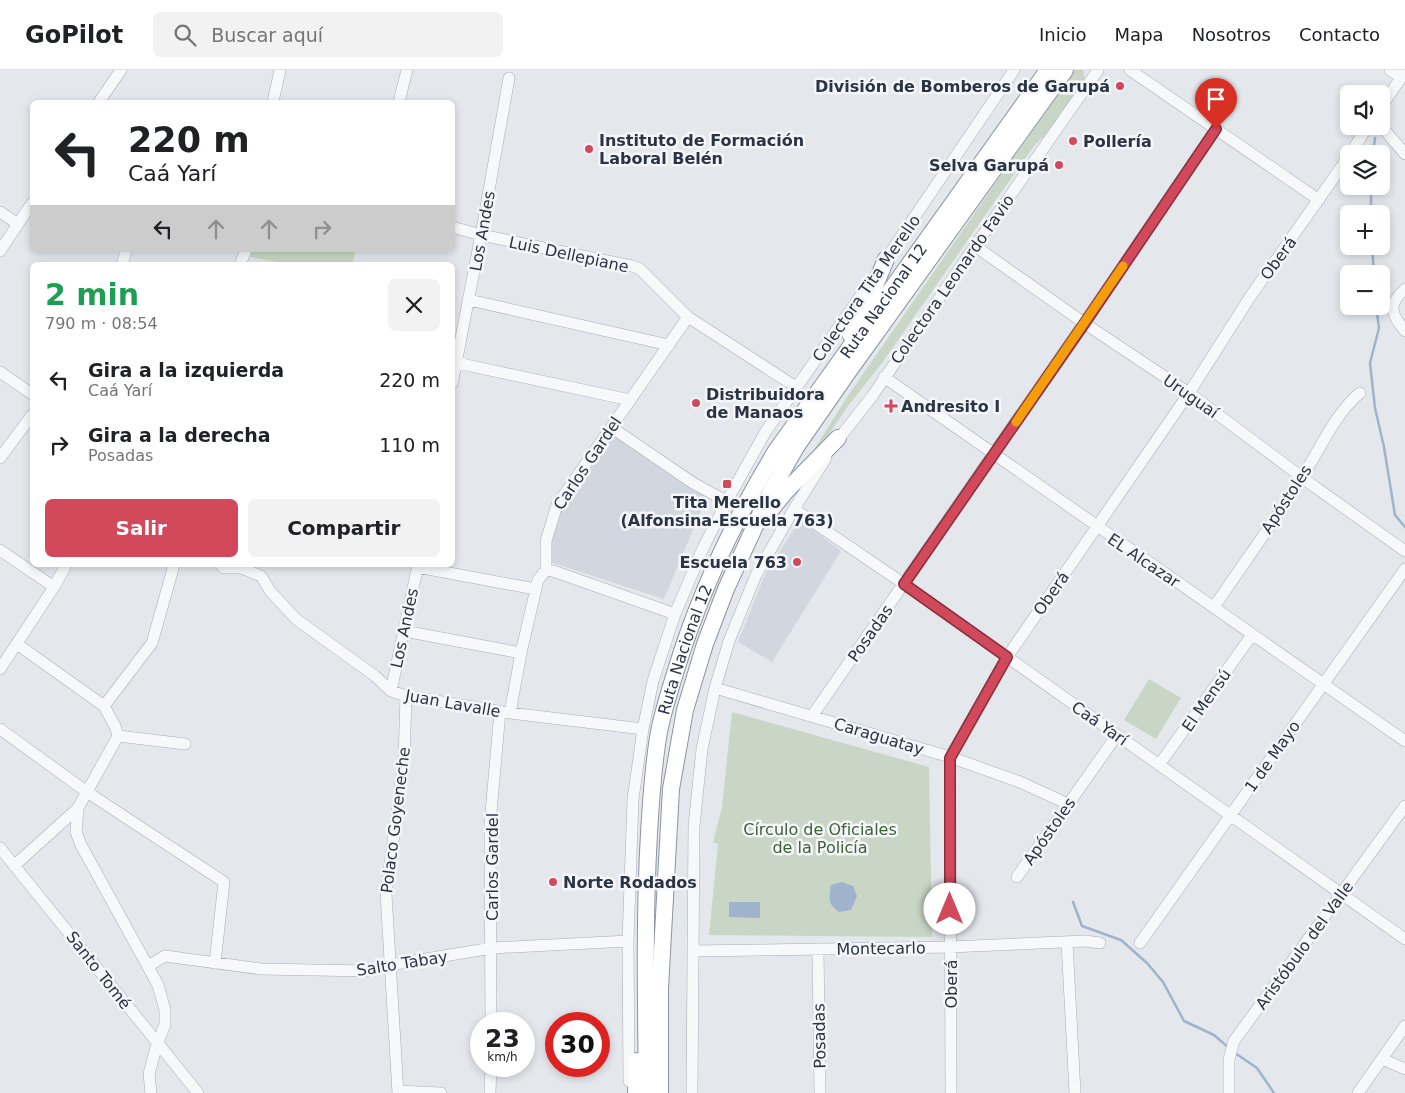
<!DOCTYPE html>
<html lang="es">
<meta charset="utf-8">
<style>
body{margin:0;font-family:"DejaVu Sans",sans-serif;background:#f2f2f2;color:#202124;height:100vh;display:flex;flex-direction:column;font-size:19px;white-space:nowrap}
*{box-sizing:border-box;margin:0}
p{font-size:16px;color:#757577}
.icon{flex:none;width:28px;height:28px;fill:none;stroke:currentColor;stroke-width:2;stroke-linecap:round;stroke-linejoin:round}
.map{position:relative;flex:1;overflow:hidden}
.panel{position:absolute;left:30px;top:192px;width:425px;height:305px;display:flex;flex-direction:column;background:#fff;border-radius:8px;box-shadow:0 2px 8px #0003}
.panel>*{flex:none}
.guide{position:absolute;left:30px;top:30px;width:425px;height:152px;border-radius:8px;box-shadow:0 2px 8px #0003;background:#fff;color:#202124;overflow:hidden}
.tools{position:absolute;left:1340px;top:15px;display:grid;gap:10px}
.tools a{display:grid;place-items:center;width:50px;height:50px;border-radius:8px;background:#fff;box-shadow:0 2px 8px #0003;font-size:25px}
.speed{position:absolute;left:470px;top:942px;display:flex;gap:10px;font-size:25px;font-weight:700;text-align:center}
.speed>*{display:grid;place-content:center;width:65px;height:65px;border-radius:50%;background:#fff;box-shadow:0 2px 8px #0003;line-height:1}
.speed small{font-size:12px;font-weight:400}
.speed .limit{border:8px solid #d22;background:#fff;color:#111}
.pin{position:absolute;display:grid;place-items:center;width:42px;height:42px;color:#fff;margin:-51px -21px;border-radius:50% 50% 50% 0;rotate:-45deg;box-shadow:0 0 5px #0007}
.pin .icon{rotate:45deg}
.me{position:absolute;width:55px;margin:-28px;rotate:0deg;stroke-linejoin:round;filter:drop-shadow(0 0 4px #0008)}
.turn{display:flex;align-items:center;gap:18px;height:105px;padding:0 15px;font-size:22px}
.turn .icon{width:65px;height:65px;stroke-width:2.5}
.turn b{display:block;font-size:35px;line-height:42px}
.lanes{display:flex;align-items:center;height:48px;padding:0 15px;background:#0003;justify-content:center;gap:25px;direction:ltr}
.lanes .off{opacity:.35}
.round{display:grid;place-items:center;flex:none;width:52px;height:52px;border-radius:8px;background:#f2f2f2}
.headline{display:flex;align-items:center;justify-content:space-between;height:85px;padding:0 15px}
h1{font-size:30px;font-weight:700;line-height:38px;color:#1e9e55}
.primary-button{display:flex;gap:10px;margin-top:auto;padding:10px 15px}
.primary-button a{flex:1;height:58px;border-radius:8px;background:#d1495b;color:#fff;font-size:20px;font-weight:700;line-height:58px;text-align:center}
.primary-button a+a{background:#f2f2f2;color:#202124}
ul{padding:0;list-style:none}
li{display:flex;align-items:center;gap:15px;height:65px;padding:0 15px}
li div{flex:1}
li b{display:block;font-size:19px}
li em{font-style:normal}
header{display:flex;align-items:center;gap:30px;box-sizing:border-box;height:70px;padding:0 25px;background:#fff;border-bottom:1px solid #e0e0e0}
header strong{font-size:24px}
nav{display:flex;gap:28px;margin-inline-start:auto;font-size:18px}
.search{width:350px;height:45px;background:#f2f2f2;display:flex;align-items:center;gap:12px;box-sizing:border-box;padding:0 18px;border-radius:8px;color:#757577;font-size:19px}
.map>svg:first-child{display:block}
.built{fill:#d2d6de}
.green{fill:#c9d6c5}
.water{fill:#9fb4cc}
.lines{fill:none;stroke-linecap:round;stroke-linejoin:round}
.stream{stroke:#9fb4cc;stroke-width:2.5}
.minor-casing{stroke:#a9aeb7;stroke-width:12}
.highway-casing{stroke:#8b94a3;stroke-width:18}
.minor{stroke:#f7f8fa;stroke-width:11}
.highway{stroke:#fff;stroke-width:16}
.route-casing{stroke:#882f3b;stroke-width:12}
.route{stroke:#d1495b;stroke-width:9}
.slow{stroke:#f59e0b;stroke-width:9}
.poi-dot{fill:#d1495b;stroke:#f4f6f9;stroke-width:2}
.labels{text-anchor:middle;stroke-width:5;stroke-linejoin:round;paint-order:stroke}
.poi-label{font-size:16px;font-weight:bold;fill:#2b3445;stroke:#f4f6f9;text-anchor:start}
.street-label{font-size:16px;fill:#2b3445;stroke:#f4f6f9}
.park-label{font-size:16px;fill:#3f6138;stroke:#f4f6f9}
</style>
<header>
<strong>GoPilot</strong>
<div class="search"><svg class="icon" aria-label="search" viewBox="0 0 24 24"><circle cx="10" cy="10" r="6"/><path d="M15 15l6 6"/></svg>Buscar aquí</div>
<nav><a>Inicio</a><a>Mapa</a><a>Nosotros</a><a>Contacto</a></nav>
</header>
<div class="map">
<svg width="1405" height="1023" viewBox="0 0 1405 1023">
<rect width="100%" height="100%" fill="#e4e7ec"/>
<path class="built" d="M617,355L711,417L664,529L544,490L559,441Z
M800,450L841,481L772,592L738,572L766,502Z"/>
<path class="green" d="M1074,0H1083L1085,9L1046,64L1034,76L993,134L882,293L848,336L812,389L800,402L847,327Z
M252,180H356L352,195H293L250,187Z
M1149,609L1181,628L1156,669L1124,650Z
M732,642L929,697L932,867L709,865L718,774L713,772L722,737Z"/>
<path class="water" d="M842,812L853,816L857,826L851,840L839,842C827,833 829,829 831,815Z
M729,832H760V848L729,847Z"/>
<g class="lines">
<path class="stream" d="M1373,84L1375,68
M1371,144V116
M1372,176L1374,204
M1376,236L1379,258L1370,293L1375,338L1384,377L1395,445L1405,457
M1073,832L1082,856L1121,870L1147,893L1163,912L1184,951L1214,965L1229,978
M1235,983L1257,998L1274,1023"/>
<defs>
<path id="minor" d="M1130,0L1319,130
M1390,0L1401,7
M99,32L121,0
M273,32L280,0
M399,32L407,0
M1381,37L1405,2
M1381,56L1405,84
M1350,84L1368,56
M0,142L18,154
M452,157L481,165L632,196L640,199L688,247L796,317
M975,176L1084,253L1189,323L1315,417L1405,481
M0,181L32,133
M122,195L126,180
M240,195L246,180
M882,195L1014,0
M1405,219C1387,235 1391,244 1405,261
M469,230L669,275
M457,293L630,330
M0,302L32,324
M884,307L1405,671
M452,314L481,165L509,8
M611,357L693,413L726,431
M834,375L873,325L975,176L1098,0
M0,388L32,345
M794,439L904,514L1405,869
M0,480L54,517
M221,495L224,498H241L261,506L270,521L296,549L375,606L391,621L406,626L510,643L643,659
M417,497L535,519
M546,500L553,501L675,544
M1214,537C1243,494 1274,452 1302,407C1319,381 1336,342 1360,323
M404,561L521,583
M17,574L104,636L115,656L118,666L78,738L76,762L81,775L158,915L165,940V955L157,974L149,1004L151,1023
M0,599L54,517L66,495
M715,618L950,687L1020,712L1068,734
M391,621L418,495
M104,636L152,573L174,495
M510,643L521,583L538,510L546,500V471L557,435L688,247
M812,646L1084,253L1216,59
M0,659L87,722L224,812L215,893
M118,666L185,674
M1159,695L1252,565
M0,778L198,1023
M15,795L78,738
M1017,807L1117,665
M1067,872L1075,1023
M1140,873L1405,499
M818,879L820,1023
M693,881L950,877L1085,871L1100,873
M148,896L165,886L261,899L366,901L390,895L492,878L628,871
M491,954L490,754L500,641
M1382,989L1405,999
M629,1011L628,871L633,729L643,659L653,611L675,544L704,476L733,420L766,361L873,208
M398,1021L441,1023
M398,1023L386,824L404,690L406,626
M490,1023L491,996
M692,1023L694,756L702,679L715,618L729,571L756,505L794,439L826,388
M951,1023L950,687L1007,587L1189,323L1250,227L1349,86
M1229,1023V989L1234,971L1405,736
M1358,1023L1405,956"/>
<g id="highway">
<path d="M850,264L872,223L886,189"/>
<path d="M765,447L786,421L838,368"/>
<path d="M636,1023L637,991"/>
<path id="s1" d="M647,1023C646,936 644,850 649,763C651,729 653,695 659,662C663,641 670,620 676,600C700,522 734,450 776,381L1048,0"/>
<path d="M660,1023V918L671,719L685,640L705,574L726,519L771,421L796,377L848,302L1065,0"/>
</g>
</defs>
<use href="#minor" class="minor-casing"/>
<use href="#highway" class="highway-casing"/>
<use href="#minor" class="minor"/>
<use href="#highway" class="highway"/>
</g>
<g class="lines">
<defs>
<path id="route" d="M950,839V688L1007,587L904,514L1084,254L1216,59"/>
</defs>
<use href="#route" class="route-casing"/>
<use href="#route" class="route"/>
<path class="slow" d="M1016,352L1123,196"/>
</g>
<g class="poi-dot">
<circle cx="1120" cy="16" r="5"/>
<circle cx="1073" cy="71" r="5"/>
<circle cx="589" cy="79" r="5"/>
<circle cx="1059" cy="95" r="5"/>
<circle cx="696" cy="333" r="5"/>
<path d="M888.5 328.5h5v5h5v5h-5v5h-5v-5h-5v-5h5z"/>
<rect x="722" y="409" width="10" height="10" rx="2.5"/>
<circle cx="797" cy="492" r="5"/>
<circle cx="553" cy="812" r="5"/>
</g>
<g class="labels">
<g class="poi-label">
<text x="1110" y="22" text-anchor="end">División de Bomberos de Garupá</text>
<text x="599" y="76">Instituto de Formación<tspan x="599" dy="18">Laboral Belén</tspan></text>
<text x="1083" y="77">Pollería</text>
<text x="1049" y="101" text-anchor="end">Selva Garupá</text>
<text x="706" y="330">Distribuidora<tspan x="706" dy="18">de Manaos</tspan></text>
<text x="901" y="342">Andresito I</text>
<text x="727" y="438" text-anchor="middle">Tita Merello<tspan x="727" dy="18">(Alfonsina-Escuela 763)</tspan></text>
<text x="787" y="498" text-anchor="end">Escuela 763</text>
<text x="563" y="818">Norte Rodados</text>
</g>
<g class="street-label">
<text transform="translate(482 161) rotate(-80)" y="6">Los Andes</text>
<text transform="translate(569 184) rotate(12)" y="6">Luis Dellepiane</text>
<text transform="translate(1278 188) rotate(-54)" y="6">Oberá</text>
<text transform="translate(952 209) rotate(-55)" y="6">Colectora Leonardo Favio</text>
<text transform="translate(866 218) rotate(-55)" y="6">Colectora Tita Merello</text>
<text dy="6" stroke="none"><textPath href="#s1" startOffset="852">Ruta Nacional 12</textPath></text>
<text transform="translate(1191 326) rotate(35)" y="6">Uruguaí</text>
<text transform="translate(587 393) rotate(-56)" y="6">Carlos Gardel</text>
<text transform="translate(1286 429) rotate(-57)" y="6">Apóstoles</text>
<text transform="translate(1144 490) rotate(34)" y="6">EL Alcazar</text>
<text transform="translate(1051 523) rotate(-55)" y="6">Oberá</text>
<text transform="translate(404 558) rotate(-78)" y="6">Los Andes</text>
<text transform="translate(870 563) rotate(-55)" y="6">Posadas</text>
<text dy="6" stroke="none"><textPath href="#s1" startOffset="448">Ruta Nacional 12</textPath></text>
<text transform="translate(1206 630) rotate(-55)" y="6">El Mensú</text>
<text transform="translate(453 633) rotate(10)" y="6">Juan Lavalle</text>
<text transform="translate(1100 653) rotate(35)" y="6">Caá Yarí</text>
<text transform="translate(879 666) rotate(17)" y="6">Caraguatay</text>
<text transform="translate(1272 686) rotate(-55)" y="6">1 de Mayo</text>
<text transform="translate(395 750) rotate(-83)" y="6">Polaco Goyeneche</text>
<text transform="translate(1049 761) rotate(-55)" y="6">Apóstoles</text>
<text transform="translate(492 797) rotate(-90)" y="6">Carlos Gardel</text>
<text transform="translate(1304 875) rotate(-54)" y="6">Aristóbulo del Valle</text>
<text transform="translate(881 878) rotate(-1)" y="6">Montecarlo</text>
<text transform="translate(402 893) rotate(-9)" y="6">Salto Tabay</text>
<text transform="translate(99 900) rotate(52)" y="6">Santo Tomé</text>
<text transform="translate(951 914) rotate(-90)" y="6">Oberá</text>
<text transform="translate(819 966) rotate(-91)" y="6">Posadas</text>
</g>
<g class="park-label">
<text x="820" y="765">Círculo de Oficiales<tspan x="820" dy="18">de la Policía</tspan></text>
</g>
</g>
</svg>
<div class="tools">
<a><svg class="icon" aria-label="sound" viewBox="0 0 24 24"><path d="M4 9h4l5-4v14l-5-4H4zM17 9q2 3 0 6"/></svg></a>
<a><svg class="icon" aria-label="layers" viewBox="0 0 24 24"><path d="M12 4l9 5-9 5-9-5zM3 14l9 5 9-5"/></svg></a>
<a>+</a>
<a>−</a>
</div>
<div class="speed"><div>23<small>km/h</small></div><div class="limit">30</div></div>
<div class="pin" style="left:1216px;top:59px;background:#d93025"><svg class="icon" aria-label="arrive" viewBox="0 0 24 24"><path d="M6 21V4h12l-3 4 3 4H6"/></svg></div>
<svg class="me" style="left:950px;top:839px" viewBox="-20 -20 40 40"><circle r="19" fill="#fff"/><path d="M0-13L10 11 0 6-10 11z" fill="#d1495b"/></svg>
<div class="guide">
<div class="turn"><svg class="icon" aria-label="left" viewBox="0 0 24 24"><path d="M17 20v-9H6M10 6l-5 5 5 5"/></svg><div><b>220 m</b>Caá Yarí</div></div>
<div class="lanes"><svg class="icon" aria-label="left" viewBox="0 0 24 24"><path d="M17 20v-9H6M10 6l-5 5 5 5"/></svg><svg class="icon off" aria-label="ahead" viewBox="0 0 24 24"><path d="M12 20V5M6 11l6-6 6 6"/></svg><svg class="icon off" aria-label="ahead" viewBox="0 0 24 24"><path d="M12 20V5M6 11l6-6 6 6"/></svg><svg class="icon off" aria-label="right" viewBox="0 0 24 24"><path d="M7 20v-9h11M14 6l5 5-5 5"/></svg></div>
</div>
<section class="panel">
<div class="headline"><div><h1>2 min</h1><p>790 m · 08:54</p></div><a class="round"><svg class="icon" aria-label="close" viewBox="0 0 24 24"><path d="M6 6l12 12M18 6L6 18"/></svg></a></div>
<ul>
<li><svg class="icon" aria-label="left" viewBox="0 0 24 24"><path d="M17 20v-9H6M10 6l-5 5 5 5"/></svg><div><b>Gira a la izquierda</b><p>Caá Yarí</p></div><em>220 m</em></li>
<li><svg class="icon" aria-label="right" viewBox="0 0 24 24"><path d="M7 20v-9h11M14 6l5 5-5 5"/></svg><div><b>Gira a la derecha</b><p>Posadas</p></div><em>110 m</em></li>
</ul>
<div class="primary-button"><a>Salir</a><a>Compartir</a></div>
</section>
</div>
